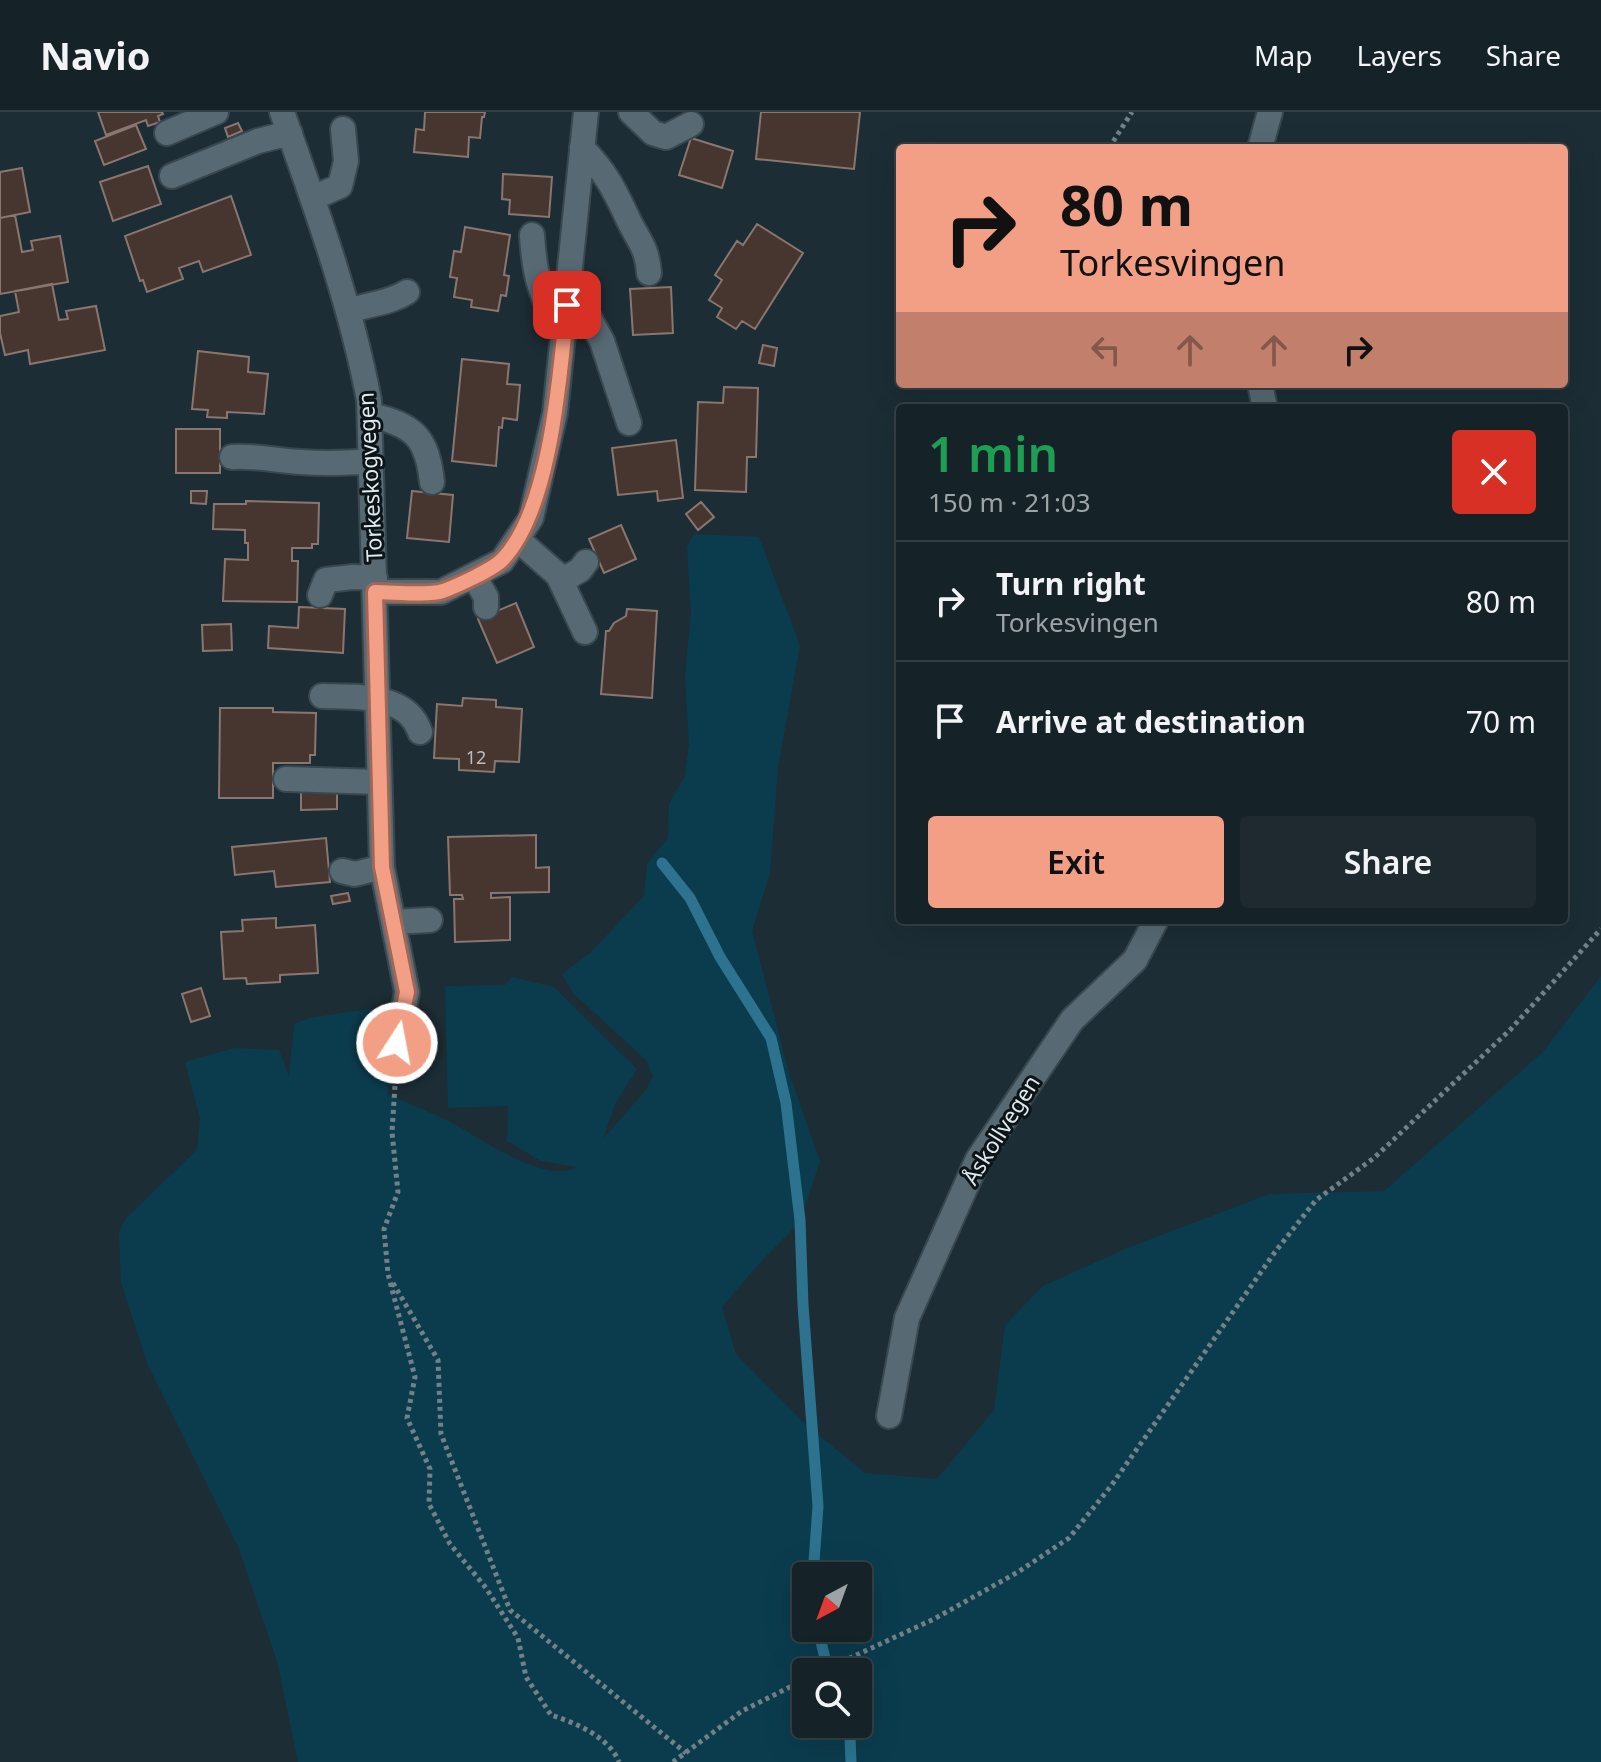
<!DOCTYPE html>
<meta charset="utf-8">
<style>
body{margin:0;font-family:"Noto Sans",sans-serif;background:#1e2a30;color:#f1f3f6;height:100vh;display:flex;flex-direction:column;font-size:30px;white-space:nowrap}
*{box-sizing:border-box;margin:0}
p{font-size:26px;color:#9da4a8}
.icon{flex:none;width:44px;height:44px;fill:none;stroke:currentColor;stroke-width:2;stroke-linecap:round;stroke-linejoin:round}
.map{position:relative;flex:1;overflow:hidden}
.panel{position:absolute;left:896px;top:292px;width:672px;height:520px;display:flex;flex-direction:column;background:#152228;border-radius:8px;box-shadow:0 8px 32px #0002,0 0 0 2px #343f45}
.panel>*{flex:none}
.hud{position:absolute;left:896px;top:32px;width:672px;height:244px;border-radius:8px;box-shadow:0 8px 32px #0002,0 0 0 2px #343f45;background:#f39f86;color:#111;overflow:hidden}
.needle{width:52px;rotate:221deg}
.fabs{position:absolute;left:792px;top:1450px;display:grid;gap:16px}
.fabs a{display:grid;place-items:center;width:80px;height:80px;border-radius:8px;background:#152228;box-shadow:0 8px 32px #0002,0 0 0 2px #343f45;font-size:40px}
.pin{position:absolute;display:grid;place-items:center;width:68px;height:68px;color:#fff;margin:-34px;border-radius:16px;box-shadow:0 4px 12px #0006}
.me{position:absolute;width:88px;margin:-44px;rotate:11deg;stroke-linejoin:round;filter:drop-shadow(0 0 6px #0008)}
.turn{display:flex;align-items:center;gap:28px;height:168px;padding:0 32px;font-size:36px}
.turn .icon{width:104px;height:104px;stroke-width:2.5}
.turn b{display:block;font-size:56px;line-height:68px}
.lanes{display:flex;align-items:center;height:76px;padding:0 32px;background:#0003;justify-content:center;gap:40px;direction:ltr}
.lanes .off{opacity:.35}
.round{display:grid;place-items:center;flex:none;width:84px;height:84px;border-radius:8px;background:#1e2a30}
.summary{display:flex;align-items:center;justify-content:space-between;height:136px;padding:0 32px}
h1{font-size:48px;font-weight:600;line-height:60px;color:#1e9e55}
.action{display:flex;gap:16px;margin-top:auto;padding:16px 32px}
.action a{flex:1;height:92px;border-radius:8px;background:#f39f86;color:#111;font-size:32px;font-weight:600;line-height:92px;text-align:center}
.action a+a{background:#1e2a30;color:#f1f3f6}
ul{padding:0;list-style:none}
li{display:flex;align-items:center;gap:24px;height:120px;padding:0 32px;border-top:2px solid #343f45}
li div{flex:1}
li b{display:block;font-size:30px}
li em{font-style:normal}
header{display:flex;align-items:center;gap:48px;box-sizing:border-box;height:112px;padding:0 40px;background:#152228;border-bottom:2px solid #343f45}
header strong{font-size:38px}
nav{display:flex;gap:44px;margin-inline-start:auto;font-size:28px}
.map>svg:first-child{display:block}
.green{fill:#0b3c4e;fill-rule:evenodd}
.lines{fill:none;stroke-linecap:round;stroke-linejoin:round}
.stream{stroke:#2d738f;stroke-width:11}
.building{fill:#473530;stroke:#8a7670;stroke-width:2}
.minor-casing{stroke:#39484f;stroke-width:28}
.path{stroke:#728087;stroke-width:5;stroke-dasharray:4 4;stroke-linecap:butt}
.minor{stroke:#576a73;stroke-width:24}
.route-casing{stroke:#9e6757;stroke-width:20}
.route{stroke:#f39f86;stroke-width:14}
.labels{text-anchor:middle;stroke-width:6;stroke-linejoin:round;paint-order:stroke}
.number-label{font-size:18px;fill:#b9bdbf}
.street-label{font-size:22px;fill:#dfeaef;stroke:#0d1418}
</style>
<header>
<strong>Navio</strong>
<nav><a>Map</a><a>Layers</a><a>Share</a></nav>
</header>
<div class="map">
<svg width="1601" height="1650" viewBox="0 0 1601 1650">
<rect width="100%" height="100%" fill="#1c2d35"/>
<path class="green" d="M694,422L759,425L800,533L778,655L770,761L752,819L790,964L820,1049L800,1110L764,1146L722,1195L736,1242L802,1309L865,1361L937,1367L994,1298L1005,1213L1043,1174L1125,1137L1269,1082L1384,1079L1543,940L1601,864V1650H298L277,1549L239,1437L147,1251L121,1170L119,1121L126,1106L197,1038L200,1006L185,950L234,936L279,938L289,964L294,912L309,906L375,896L374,931L390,934L388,983C408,991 428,999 446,1008C477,1023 547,1075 577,1055L541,1049L507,1029L508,994L448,996L445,874L505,873L512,865L554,875L637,957L615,992L603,1027L645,979L653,965L647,949L573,881L562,862L590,841L644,784L647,752L668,726L669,692L685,664L689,632L685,564L691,500L687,435ZM806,1464H858V1516H806ZM806,1560H858V1612H806Z"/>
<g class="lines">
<path class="stream" d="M662,751L690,786L720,845L771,926L786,991L800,1108L803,1193L818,1394L813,1464
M818,1516L828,1560
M846,1612L850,1625L851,1650"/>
</g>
<path class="building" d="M98,0H162L163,2L158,4L160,10L148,14L146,8L106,23Z
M425,0H485L484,5H482L480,26L469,25L468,45L414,40L416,17L424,18Z
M761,0H860L854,57L756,47Z
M238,11L242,19L228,25L225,16Z
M136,13L146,37L104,53L95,29Z
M691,26L733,39L722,76L679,63Z
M148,54L161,92L113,109L100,70Z
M22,56L30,100L0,106V60Z
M503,62L552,65L549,105L509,102L510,88L502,87Z
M231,84L251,143L203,160L199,149L179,156L183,167L147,180L143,168L140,169L125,124Z
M15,103L22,140L33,138L31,129L60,124L68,170L0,182V106Z
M757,112L803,141L755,217L742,209L736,217L717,205L722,196L709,188L722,168L715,163L737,129L743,133Z
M465,115L510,123L504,163L509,164L506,184L501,183L498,199L471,195L472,188L454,185L457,166L450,165L454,139L461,140Z
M52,172L59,208L68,207L66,199L96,194L105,238L30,252L28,238L5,243L0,221V204L19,200L15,179Z
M671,175L673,221L633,223L630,177Z
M763,233L777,236L774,254L759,251Z
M198,239L249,245L248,260L268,262L264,302L227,300V306L207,305L208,298L192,297Z
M462,247L509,252L507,272L520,273L517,308L503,306L502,316L499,315L496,354L452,349Z
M724,275L758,276L756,345H747L746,380L695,378L698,290L723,291Z
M176,317H220V361H176Z
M676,328L683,386L658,389L657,379L618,383L612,336Z
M191,379H207L206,392L191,391Z
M412,379L453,383L449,430L407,426Z
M246,389L319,391L318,432H312V436H292V449H298L297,490L223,489L225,447L248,448V431H245V418L213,417L214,392H246Z
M701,390L714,405L698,418L686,402Z
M621,413L636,447L604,461L589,427Z
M516,491L534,535L497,551L478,507Z
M299,495L345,497L343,541L268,536L269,514L298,516Z
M627,497L657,499L652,586L601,582L606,519H609L614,511L626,504Z
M231,512L232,538L203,539L202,513Z
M463,586L496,588V595L522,597L519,650L495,649L494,660L459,658V647L434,646L437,592L462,594Z
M220,596H273V600L316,601L315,643H310V651H273V686H219Z
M301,679H337V697L301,698Z
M536,723V756L549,755V780L491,781V786L510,785V828L455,830L454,787H463L462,783H450L448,725Z
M326,726L330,770L276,775L274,759L235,763L232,735Z
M348,781L350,789L333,792L331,784Z
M276,806V816L315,813L318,861L280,863V870L247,872L246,866L224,867L221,820L243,819L242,808Z
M201,876L210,904L191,910L182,882Z"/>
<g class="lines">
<defs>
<path id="minor" d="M282,0C316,96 350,189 369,288L382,755L407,880L397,931
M631,0L653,21L666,25L691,12
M167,21L216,0
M582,36C606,60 615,79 629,109C640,131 647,136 649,161
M1260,36L1270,0
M172,64L258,29L290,21
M313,86L340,74L346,49L343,17
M532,123C534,159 540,190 564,218
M569,169L602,229L629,311
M349,199C369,192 390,191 407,180
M1260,272L1265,296
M370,303C414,313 427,325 432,370
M232,345C255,343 278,349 301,350C325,352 348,351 371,349
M517,427L558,463L585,520
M474,464L486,485V495
M561,469L580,458L586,450
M375,480H441L502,449L531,406L555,301L586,0
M320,483L326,468L353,465L375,466
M322,584C356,585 407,581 420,620
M286,667L378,670
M342,759L355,762L382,755
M393,810L430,808
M889,1304L907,1206L978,1047L1072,908L1135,848L1156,808"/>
</defs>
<use href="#minor" class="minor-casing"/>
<path class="path" d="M1109,36L1132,0
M396,958L392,1020L398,1080L384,1117L388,1162L415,1265L407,1306L430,1357L429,1392L450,1432L486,1476L518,1526L526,1565L551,1603C576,1611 609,1625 619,1650
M393,1171L438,1248L441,1322L510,1498L686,1641
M820,1560L934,1507L1018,1460L1069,1426L1111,1374L1275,1140L1316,1088L1374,1046L1510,918L1601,817
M673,1650L742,1599L806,1567"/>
<use href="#minor" class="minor"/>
</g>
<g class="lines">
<defs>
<path id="route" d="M397,931L407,880L382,755L375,480C394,480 427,484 443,479C457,474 494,457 503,447C551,396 560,262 567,193"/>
</defs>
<use href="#route" class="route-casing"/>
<use href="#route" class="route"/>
</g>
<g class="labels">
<g class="number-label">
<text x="476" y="652">12</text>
</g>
<g class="street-label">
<text transform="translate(370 365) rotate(-93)" y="8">Torkeskogvegen</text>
<text transform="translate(1001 1018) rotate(-58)" y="8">Åskollvegen</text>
</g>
</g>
</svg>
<div class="fabs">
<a><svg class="needle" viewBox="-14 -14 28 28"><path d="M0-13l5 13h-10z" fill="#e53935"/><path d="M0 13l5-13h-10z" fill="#9da4a8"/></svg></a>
<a><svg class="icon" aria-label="search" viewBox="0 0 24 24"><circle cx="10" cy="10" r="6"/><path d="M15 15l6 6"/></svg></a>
</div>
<div class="pin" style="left:567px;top:193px;background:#d93025"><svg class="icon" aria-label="arrive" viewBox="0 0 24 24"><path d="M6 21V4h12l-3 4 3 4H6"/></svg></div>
<svg class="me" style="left:397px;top:931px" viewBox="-20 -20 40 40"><circle r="17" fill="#f39f86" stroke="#fff" stroke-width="3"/><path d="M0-11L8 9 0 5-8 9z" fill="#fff"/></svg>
<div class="hud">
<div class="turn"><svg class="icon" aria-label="right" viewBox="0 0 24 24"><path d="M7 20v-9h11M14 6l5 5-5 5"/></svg><div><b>80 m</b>Torkesvingen</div></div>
<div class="lanes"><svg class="icon off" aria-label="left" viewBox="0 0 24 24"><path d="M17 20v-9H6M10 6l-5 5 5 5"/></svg><svg class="icon off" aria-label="ahead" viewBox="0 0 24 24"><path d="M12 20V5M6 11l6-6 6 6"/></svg><svg class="icon off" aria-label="ahead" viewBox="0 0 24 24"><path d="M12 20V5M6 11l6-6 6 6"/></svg><svg class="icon" aria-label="right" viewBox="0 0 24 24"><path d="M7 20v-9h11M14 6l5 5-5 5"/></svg></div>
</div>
<section class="panel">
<div class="summary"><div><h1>1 min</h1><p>150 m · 21:03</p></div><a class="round" style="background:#d93025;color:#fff"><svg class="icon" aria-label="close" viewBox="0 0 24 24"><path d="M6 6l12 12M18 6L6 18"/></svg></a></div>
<ul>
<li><svg class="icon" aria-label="right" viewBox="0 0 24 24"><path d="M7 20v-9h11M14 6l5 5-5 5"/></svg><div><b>Turn right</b><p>Torkesvingen</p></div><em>80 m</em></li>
<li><svg class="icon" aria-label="arrive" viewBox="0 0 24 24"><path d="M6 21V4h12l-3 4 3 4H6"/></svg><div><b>Arrive at destination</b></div><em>70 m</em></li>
</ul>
<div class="action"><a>Exit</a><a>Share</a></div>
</section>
</div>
